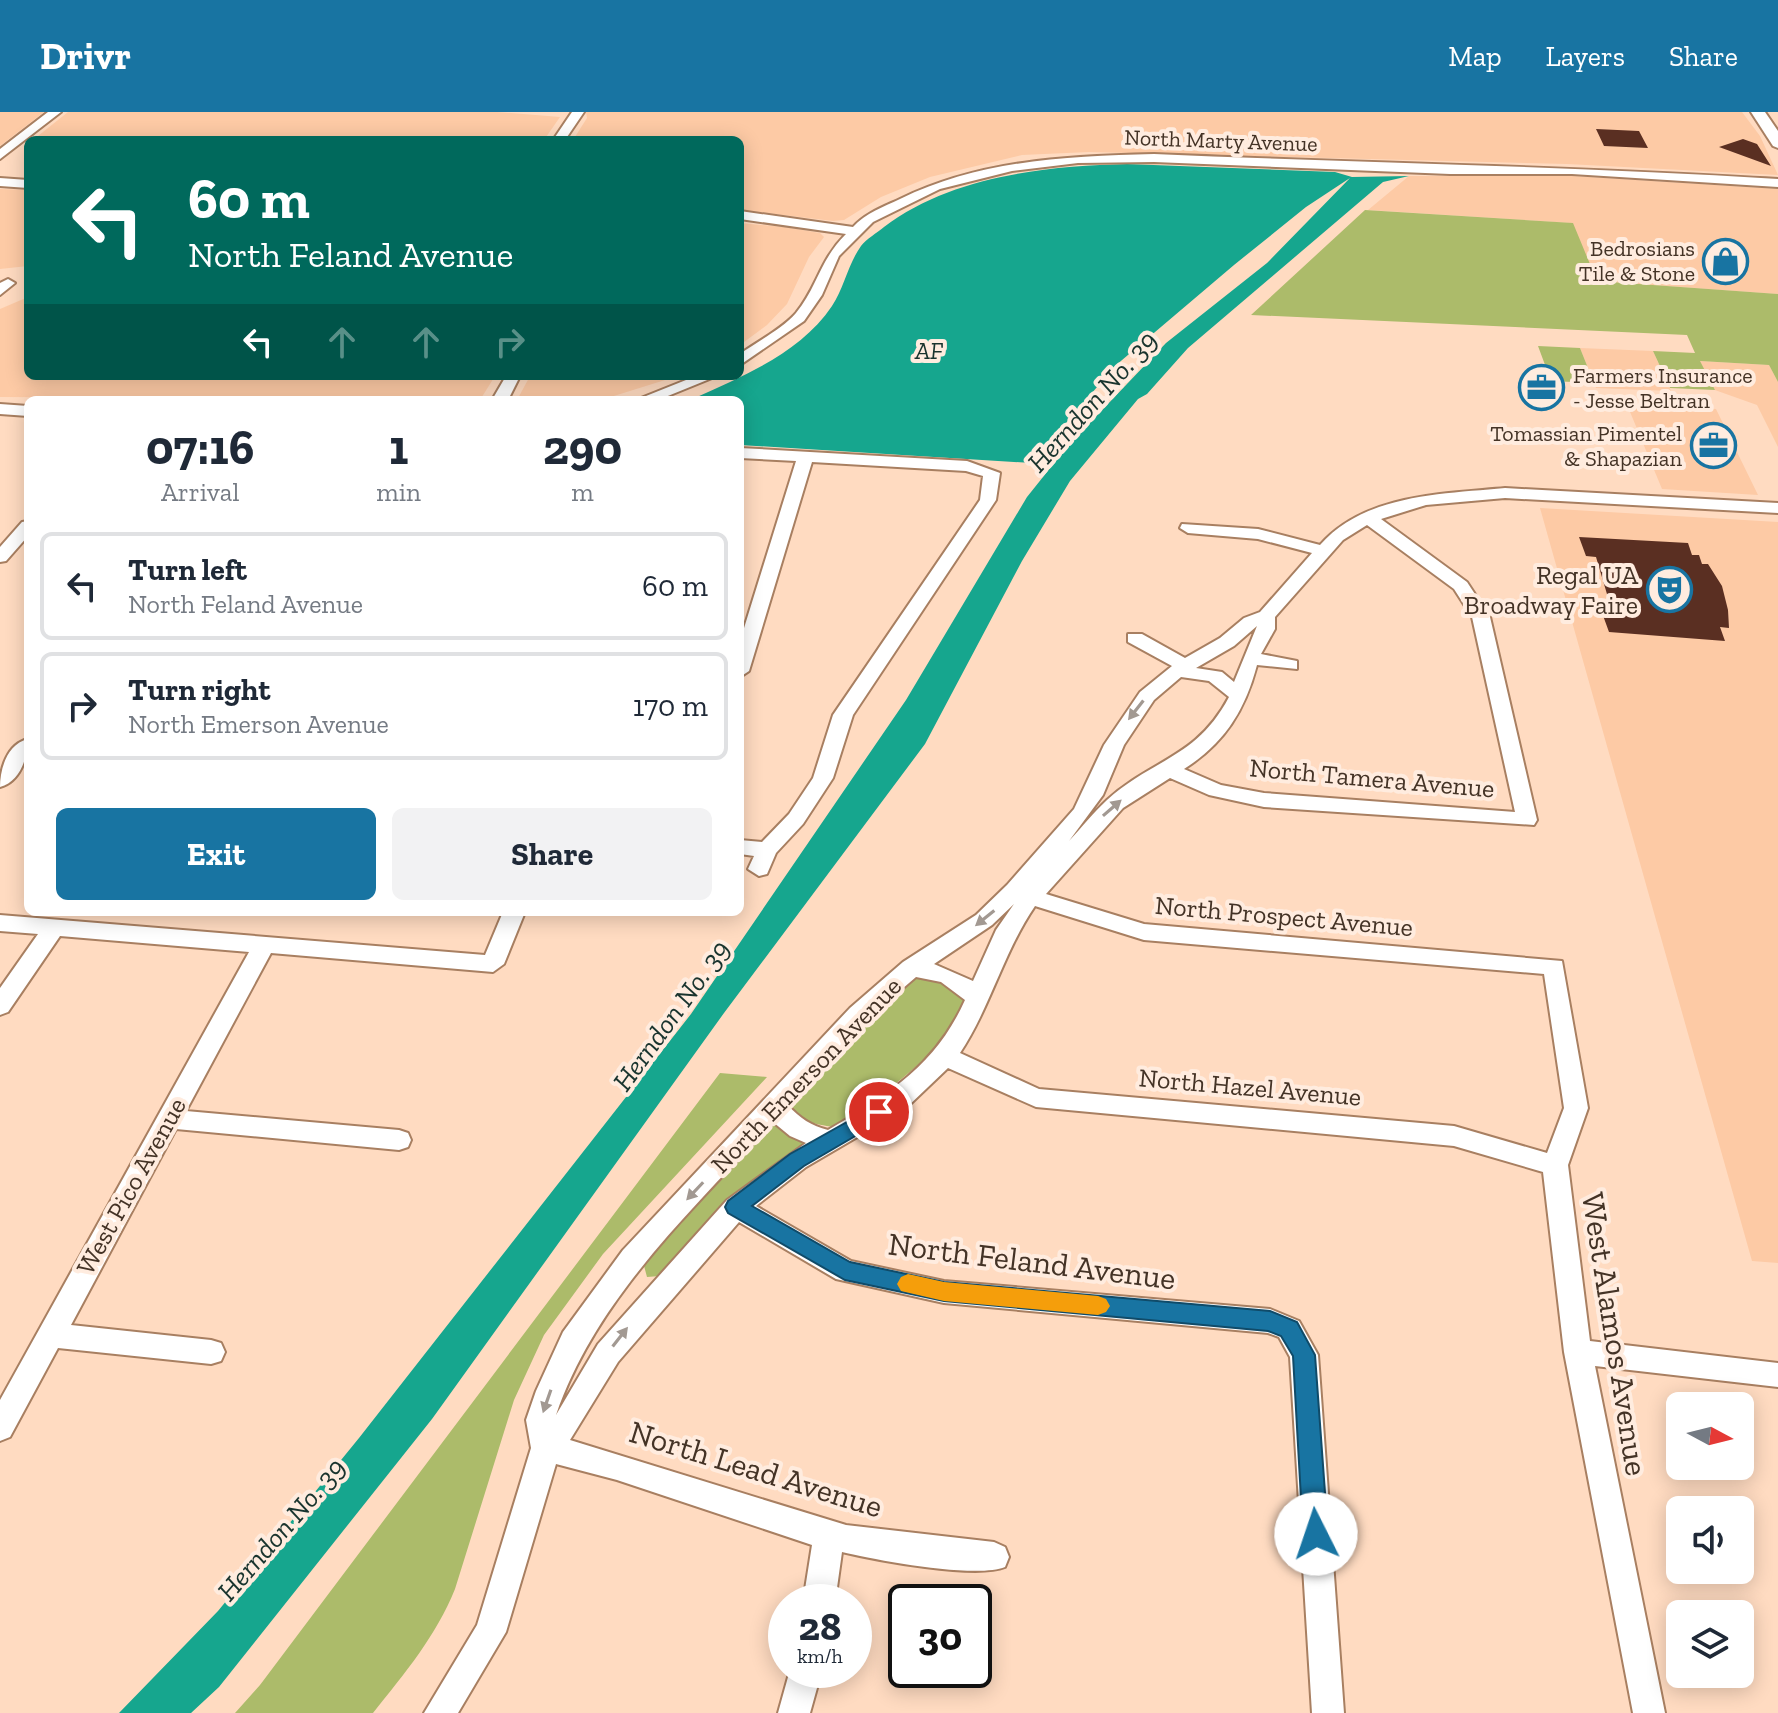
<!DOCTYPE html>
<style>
body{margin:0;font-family:"Zilla Slab",serif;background:#f2f2f3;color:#1f2937;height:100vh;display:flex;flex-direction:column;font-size:30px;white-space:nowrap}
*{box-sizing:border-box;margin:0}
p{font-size:26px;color:#747a83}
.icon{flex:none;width:44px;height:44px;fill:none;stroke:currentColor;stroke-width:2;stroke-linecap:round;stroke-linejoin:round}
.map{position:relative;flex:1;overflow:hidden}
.details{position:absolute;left:24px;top:284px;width:720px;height:520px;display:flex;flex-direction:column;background:#fff;border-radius:12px;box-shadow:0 4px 20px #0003}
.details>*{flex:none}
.hud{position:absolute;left:24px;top:24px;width:720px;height:244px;border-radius:12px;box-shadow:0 4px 20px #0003;background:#00695c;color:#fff;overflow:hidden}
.needle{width:52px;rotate:97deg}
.controls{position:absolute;left:1666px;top:1280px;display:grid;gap:16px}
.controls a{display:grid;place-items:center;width:88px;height:88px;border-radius:12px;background:#fff;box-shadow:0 4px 20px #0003;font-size:40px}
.speed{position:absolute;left:768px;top:1472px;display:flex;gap:16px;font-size:40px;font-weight:700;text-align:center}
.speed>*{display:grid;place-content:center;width:104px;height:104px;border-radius:50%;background:#fff;box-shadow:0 4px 20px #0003;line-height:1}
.speed small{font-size:20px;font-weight:400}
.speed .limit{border:4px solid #111;border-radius:12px;background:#fff;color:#111}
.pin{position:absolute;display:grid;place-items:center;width:68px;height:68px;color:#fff;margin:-34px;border:4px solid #fff;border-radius:50%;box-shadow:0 2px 8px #0007}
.me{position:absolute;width:88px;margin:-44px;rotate:356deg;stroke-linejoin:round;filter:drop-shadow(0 0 6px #0008)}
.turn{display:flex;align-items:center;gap:28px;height:168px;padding:0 32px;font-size:36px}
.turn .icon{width:104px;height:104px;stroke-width:2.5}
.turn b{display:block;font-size:56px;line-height:68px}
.lanes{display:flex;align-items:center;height:76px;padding:0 32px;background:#0003;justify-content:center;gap:40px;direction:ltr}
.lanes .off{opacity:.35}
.eta{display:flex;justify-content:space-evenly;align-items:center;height:136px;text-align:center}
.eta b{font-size:48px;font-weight:800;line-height:56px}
.button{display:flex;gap:16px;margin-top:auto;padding:16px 32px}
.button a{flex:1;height:92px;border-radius:12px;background:#1874a2;color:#fff;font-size:32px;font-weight:800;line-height:92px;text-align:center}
.button a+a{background:#f2f2f3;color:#1f2937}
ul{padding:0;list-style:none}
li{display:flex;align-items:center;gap:24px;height:108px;margin:0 16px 12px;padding:0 16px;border:4px solid #e0e1e3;border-radius:12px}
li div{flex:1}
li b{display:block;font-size:30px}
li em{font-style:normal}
header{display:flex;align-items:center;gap:48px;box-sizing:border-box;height:112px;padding:0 40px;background:#1874a2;color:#fff}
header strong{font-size:38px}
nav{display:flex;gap:44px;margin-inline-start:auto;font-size:28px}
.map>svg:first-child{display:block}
.built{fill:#fdcaa5}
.green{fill:#acbb6a}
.water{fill:#16a68e}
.building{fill:#5a2f22}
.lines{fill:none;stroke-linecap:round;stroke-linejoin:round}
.minor-casing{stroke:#a87f61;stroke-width:4}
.major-casing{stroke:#a87f61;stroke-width:4}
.minor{fill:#fff;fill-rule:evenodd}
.major{fill:#fff;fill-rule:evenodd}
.oneway{fill:#a29992}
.route{fill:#1874a2;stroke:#104b69;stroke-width:2}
.slow{fill:#f59e0b}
.labels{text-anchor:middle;stroke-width:8;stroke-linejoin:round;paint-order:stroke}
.far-street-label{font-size:22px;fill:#443326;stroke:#ffecdf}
.far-poi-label{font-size:22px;fill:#443326;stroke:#ffecdf;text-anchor:end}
.far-water-label{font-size:24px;font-style:italic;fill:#19342e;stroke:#ffecdf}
.poi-label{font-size:26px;fill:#443326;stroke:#ffecdf;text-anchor:end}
.street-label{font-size:26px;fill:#443326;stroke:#ffecdf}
.water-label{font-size:28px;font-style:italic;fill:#19342e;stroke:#ffecdf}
.near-street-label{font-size:32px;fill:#443326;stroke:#ffecdf}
</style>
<header>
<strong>Drivr</strong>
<nav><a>Map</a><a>Layers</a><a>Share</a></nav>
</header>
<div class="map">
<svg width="1778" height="1601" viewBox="0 0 1778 1601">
<rect width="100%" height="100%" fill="#ffdbc1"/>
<path class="built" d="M0,0H44L0,34Z
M68,0H497L560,5L544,28H33Z
M586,0H1742L1760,24L1778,63L1567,52L1089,40L1022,43L930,65L881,85L844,108L833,109L740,98V28H573L587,6Z
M1409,64H1573L1778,77V182L1597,169L1571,111L1368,98Z
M0,77L28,78V154L0,157Z
M740,111L785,115L820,121L824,125L809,145L787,192L767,213L740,233Z
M28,185V264H495L480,288L0,285V197Z
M1580,236L1653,239L1671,279L1596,276Z
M1699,249L1769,253L1778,270V335L1757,293L1712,277Z
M530,264H678L601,288H517Z
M1637,293L1716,297L1758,383L1662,377L1628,295Z
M1540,396L1778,410V1151L1752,1149Z"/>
<path class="green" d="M1365,98L1573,111L1597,169L1778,182V270L1769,253L1700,249L1715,278L1670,276L1653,239L1695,241L1687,223L1251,203Z
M1538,234L1580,236L1594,271L1551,269Z
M922,865L947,870L963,884C967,926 867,995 834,1015C814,1012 800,1010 790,992C817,960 884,875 922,865Z
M720,961L767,965L603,1142L544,1223L514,1288L455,1477C436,1524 405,1561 373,1601H235L260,1573Z
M772,1008L786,1021L809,1031L660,1164L647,1165L643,1150Z"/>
<path class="water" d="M1127,52L1335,60L1352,65L1409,64L1383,70L1188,236L1147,282L1138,287L1070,369L1022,449L925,632L724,901L432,1307L219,1575L191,1601H119L218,1499L359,1326L691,902L906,588L1027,385L1067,335L1166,231L1267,151L1350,66L1306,95L1234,153L1115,254L1032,351L740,333V288L697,285C746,263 801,240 832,194C844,176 848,152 861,134C866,127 877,121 884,115C951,64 1046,54 1127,52Z"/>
<path class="building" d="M1596,17L1639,19L1648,36L1604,34Z
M1743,27L1757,32L1771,54L1719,35Z
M1579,425L1688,431L1692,443H1699L1702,452H1708L1722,474L1728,498L1729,516L1720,515L1725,529L1609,520L1601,498L1612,499L1596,445L1586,444Z"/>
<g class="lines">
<defs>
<path id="minor" d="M48,0H61L0,47V37Z
M572,0H584L565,28H553Z
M1154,42C1362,51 1570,54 1778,67V75L1572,62H1450L1154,50L1078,51L1012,59L940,77L873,110L839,144L822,183L804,209L740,253V242C758,229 782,217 796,201C818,174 819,149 846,122L740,107V99L853,115C866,101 883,95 900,87C980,48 1067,44 1154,42Z
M0,66L28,68V76L0,74Z
M8,167L15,171L0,183V171Z
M506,264H520L508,288H492Z
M696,264H717L658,288H636Z
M0,292L28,294V304L0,302Z
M740,336L967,349L1000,361L996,388L853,603L833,666L803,712L776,741L767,762L759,764L748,757L754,744L740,742V728L762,730L789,702L813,666L833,603L980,388L983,364L966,359L812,350L749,559L740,565V529L796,349L740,346Z
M1505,376L1778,391V401L1505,386L1426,393L1381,407L1467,470L1490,505L1537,708L1534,713L1264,695L1209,683L1170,666L1123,696L1046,782L1144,812L1562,849L1588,996L1568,1053L1590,1229L1778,1251V1275L1595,1254L1665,1601H1633L1564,1240L1543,1060L1454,1034L1036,995L948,956L905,997L806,1055L756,1094L851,1149L944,1169L1270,1197L1299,1209L1318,1243L1344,1601H1312L1290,1245L1279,1225L1268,1221L944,1191L836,1167L739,1110L618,1250L570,1328L846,1413L994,1430L1005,1435L1009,1445L1005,1455C976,1467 875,1448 842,1440L835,1490H803L812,1433L617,1368L556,1352L506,1520L458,1601H424L477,1513L531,1336L526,1308L536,1279L563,1220L623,1138L850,896L903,850L976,803L1007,773L1074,697L1104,633L1140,580L1172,554L1128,530V522H1142L1185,546L1220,526L1244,506L1260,500L1312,441L1258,427L1188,421L1180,416L1182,412L1258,417L1320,433C1365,382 1442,382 1505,376ZM1367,413L1454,477L1472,505L1515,700L1264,681L1221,673L1184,657C1225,631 1245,598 1257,553L1297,557V549L1261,542L1275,517V505L1343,428ZM1257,514L1234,570L1222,560L1196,556L1234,534ZM1181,565L1209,569L1229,585C1197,646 1152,647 1107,688C1094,700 1082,715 1069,729L1103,683L1124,633L1154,588ZM1014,792L996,818L973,869L934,852L992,813ZM1035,794L1144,828L1544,862L1564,996L1547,1041L1454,1014L1039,977L960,941C991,894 1003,841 1035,794ZM916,865L941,870L965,888C936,953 888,983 828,1018C812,1014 799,1006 788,993L866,908ZM773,1010L790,1024L806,1031L727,1088L598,1232L556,1303C596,1186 692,1099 773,1010Z
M28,409V424L6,449L0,450V435L22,410Z
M28,627C28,645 20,670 0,675C0,657 7,632 28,627Z
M503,800H525L504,852L493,860L271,841L186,999L399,1018L408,1021L411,1028L408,1035L399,1038L176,1017L71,1213L211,1228L221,1231L225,1240L221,1249L211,1252L58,1236L10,1325L0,1329V1288L249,840L60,824L8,900L0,903V876L38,822L0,819V803L485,843Z
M790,1558H822L810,1601H778Z"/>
<path id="major" d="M1751,0H1765L1778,19V36L1773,34Z"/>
</defs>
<use href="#minor" class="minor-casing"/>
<use href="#major" class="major-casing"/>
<use href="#minor" class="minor"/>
<use href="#major" class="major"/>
</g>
<defs><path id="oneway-solid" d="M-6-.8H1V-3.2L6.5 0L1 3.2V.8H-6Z" transform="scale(2)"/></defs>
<g class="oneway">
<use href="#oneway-solid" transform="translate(1136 598) rotate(128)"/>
<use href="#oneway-solid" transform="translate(1112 696) rotate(-41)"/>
<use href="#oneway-solid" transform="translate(985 806) rotate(141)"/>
<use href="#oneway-solid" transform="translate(695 1079) rotate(133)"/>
<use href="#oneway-solid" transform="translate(620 1225) rotate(-52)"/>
<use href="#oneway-solid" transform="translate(547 1289) rotate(109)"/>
</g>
<path class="route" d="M879,992L889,1000L886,1006L804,1054L752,1094L850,1150L944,1170L1270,1199L1297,1210L1315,1243L1328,1422L1325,1430L1316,1434L1307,1430L1303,1422L1293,1244L1281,1224L1268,1219L944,1189L845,1168L728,1101L725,1095L728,1089L790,1042Z"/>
<path class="slow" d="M908,1162L944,1170L1098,1184L1106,1187L1110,1194L1106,1200L1098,1203L944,1189L901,1179L897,1172L901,1165Z"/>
<defs>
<symbol id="shop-ring" viewBox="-11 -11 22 22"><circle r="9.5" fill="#ffecdf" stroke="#1874a2" stroke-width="1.5"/><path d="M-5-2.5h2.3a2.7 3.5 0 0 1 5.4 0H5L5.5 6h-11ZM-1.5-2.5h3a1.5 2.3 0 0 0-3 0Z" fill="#1874a2"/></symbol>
<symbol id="office-ring" viewBox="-11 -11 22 22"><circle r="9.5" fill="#ffecdf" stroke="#1874a2" stroke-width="1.5"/><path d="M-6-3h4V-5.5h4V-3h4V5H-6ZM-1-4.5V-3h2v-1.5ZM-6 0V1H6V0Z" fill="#1874a2"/></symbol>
<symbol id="theatre-ring" viewBox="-11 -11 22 22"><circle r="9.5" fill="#ffecdf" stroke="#1874a2" stroke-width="1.5"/><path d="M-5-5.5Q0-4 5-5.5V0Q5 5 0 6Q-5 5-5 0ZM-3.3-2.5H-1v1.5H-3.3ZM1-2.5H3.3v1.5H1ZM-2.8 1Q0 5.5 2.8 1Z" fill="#1874a2"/></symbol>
</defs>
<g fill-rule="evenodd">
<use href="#shop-ring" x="1700" y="124" width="51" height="51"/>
<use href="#office-ring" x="1516" y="250" width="51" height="51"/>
<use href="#office-ring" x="1688" y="308" width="51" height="51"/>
<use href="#theatre-ring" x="1644" y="452" width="51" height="51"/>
</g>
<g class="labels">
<g class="far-street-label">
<text transform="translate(1221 28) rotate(2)" y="8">North Marty Avenue</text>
</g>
<g class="far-poi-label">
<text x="1695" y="144">Bedrosians<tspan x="1695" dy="25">Tile &amp; Stone</tspan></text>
<text x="1573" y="271" text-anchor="start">Farmers Insurance<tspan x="1573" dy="25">- Jesse Beltran</tspan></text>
<text x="1682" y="329">Tomassian Pimentel<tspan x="1682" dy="25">&amp; Shapazian</tspan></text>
</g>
<g class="far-water-label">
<text x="929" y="247">AF</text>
</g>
<g class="poi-label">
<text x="1638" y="472">Regal UA<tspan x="1638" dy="30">Broadway Faire</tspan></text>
</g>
<g class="street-label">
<text transform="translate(1372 666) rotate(5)" y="9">North Tamera Avenue</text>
<text transform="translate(1284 804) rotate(5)" y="9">North Prospect Avenue</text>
<text transform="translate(806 963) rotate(-46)" y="9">North Emerson Avenue</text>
<text transform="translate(1250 975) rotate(5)" y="9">North Hazel Avenue</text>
<text transform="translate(131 1074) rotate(-61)" y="9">West Pico Avenue</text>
</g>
<g class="water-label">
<text transform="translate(1092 289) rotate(-48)" y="10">Herndon No. 39</text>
<text transform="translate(671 903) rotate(-54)" y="10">Herndon No. 39</text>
<text transform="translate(281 1417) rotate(-49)" y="10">Herndon No. 39</text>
</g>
<g class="near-street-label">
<text transform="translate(1032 1149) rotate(7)" y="11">North Feland Avenue</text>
<text transform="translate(1615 1222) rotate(81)" y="11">West Alamos Avenue</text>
<text transform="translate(756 1357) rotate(17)" y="11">North Lead Avenue</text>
</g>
</g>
</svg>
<div class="controls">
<a><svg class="needle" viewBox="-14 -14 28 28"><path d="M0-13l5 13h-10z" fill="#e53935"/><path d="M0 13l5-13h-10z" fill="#747a83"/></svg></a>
<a><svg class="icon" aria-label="sound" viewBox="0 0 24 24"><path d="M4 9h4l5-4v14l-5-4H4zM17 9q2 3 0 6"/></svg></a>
<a><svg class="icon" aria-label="layers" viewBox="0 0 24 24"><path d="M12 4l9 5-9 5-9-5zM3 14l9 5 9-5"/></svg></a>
</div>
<div class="speed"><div>28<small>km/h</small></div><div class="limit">30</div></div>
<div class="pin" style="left:879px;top:1000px;background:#d93025"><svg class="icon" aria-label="arrive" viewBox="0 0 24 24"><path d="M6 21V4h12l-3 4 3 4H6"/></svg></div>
<svg class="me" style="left:1316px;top:1422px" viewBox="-20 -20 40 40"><circle r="19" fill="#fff"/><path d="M0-13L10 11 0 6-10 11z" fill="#1874a2"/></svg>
<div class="hud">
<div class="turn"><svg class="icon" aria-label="left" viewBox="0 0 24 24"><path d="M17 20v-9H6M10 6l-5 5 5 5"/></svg><div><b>60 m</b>North Feland Avenue</div></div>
<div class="lanes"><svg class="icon" aria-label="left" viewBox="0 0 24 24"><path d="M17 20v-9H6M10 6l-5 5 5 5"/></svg><svg class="icon off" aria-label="ahead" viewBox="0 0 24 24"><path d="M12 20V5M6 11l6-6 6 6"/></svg><svg class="icon off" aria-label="ahead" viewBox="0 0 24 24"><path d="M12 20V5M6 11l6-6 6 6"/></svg><svg class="icon off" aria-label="right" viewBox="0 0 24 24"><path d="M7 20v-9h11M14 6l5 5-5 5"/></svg></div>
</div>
<section class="details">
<div class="eta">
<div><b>07:16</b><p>Arrival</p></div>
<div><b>1</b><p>min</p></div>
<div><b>290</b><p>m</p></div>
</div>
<ul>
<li><svg class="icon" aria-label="left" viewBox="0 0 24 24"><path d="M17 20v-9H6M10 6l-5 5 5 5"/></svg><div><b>Turn left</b><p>North Feland Avenue</p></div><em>60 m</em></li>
<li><svg class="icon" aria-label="right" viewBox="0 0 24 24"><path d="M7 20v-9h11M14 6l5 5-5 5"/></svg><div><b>Turn right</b><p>North Emerson Avenue</p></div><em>170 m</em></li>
</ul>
<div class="button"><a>Exit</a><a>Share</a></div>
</section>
</div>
